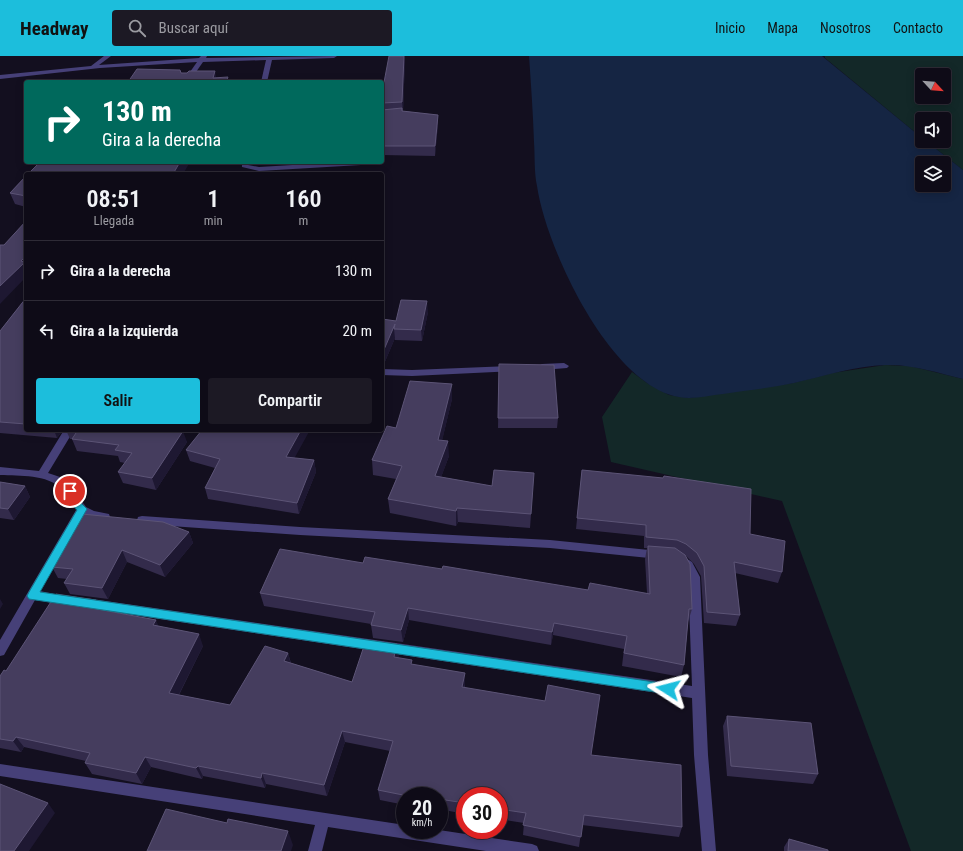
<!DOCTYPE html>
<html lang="es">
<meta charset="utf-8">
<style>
body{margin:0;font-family:"Roboto Condensed",sans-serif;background:#1c1924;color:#f1f3f6;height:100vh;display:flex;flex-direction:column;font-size:15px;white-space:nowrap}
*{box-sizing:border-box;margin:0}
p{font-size:13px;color:#9b9ba1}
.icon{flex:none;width:22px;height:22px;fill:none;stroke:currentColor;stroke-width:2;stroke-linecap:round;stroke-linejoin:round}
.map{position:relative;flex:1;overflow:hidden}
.panel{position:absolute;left:24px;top:116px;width:360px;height:260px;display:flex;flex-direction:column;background:#0e0b17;border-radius:4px;box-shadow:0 2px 10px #0003,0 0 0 1px #2e2b36}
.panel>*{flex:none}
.top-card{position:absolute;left:24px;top:24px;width:360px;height:84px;border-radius:4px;box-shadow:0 2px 10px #0003,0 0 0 1px #2e2b36;background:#00695c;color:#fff;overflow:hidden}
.needle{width:26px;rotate:116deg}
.tools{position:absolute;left:915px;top:12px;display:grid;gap:8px}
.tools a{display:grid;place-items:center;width:36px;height:36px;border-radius:4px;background:#0e0b17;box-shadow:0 2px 10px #0003,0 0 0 1px #2e2b36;font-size:20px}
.speed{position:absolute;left:396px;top:731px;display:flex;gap:8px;font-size:20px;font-weight:700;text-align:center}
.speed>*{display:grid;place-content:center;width:52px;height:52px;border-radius:50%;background:#0e0b17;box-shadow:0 2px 10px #0003,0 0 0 1px #2e2b36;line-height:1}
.speed small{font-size:10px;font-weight:400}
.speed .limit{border:6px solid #d22;background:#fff;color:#111}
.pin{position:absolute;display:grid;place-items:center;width:34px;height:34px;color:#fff;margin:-17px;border:2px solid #fff;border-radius:50%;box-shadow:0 1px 4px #0007}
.me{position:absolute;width:44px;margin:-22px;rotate:279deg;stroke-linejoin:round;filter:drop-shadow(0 0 3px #0008)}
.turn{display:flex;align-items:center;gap:14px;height:84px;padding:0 12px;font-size:18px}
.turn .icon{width:52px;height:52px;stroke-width:2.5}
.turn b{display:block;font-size:28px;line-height:34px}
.eta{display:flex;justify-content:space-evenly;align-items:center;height:68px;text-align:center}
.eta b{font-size:24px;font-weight:600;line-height:28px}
.action{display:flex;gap:8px;margin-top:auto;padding:8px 12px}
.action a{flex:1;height:46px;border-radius:4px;background:#1cbedc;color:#111;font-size:16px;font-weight:600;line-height:46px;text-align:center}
.action a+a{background:#1c1924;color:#f1f3f6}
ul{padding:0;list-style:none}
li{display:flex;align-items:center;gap:12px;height:60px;padding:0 12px;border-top:1px solid #2e2b36}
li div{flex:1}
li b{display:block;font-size:15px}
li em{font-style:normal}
header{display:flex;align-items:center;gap:24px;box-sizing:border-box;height:56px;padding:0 20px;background:#1cbedc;color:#111}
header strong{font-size:19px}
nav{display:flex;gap:22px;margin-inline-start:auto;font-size:14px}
.search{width:280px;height:36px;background:#1c1924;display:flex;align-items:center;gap:10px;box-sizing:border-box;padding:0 14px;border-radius:4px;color:#9b9ba1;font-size:15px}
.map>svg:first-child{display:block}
.green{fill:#132828;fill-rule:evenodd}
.water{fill:#152543;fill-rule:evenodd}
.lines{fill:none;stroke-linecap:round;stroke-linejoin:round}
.street{fill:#464078;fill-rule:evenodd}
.wall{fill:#332b4b}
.shaded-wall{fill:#1e1832}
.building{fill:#453d5e;stroke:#5c5476}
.route{fill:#1cbedc;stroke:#127c8f}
</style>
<header>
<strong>Headway</strong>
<div class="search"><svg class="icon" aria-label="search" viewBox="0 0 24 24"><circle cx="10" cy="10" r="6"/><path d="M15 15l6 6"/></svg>Buscar aquí</div>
<nav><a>Inicio</a><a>Mapa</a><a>Nosotros</a><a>Contacto</a></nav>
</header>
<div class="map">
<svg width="963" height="795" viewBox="0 0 963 795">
<rect width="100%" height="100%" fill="#130f1f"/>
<path class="green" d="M825,0H963V114L926,85H944V63H922V82L825,2ZM922,19H944V41H922Z
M885,309L910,310L963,323V795H911L782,445L611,406L602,361L632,316L647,327L669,339L689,342L793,327L832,317Z"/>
<path class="water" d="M529,0H822L922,82V85H926L963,114V323C938,317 912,308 886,309C855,310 824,320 794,327C771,332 747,334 723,338C712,339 700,342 689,342C615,342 546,193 537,130C534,116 535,100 534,86C533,57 531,29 529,0ZM922,107H944V129H922Z"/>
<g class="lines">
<path class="street" d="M104,0H111L99,9L199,2L201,0H207L206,2L337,0L334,2L272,4L267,26H261L266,4L203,6L189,26H183L197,6L100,12L0,23V19L91,10Z
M242,106H248V109L259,111L342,106L364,107L361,109L259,115L242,111Z
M564,307L569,310L567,312L542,314L537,311L542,308Z
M512,310L515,311L517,313L515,315L412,320L382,319V313L412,314Z
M64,374H74L48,417L60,421L70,428L86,451L94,455L109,458L110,461L109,464L101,465L84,459L40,535L69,541L71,544L69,547L65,549L35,544L4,599L0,600V584L76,454C71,448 68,439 62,433C47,418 20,420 0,419V411L39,415Z
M142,460L300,471L550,484L659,495L663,496L665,499L663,502L659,503L550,492L300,479L142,468L138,467L137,464L138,461Z
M681,499L692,506L700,521L708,699L716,795H702L694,699L692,642L85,552L81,550L79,547L81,544L85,542L692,630L688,521L685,514L675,503L677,500Z
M0,708L405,769V774H439L532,788L537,790L539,795H486L328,771L322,795H308L315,769L0,720Z"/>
</g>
<path class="wall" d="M405,3L403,55L438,59V68L435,100L382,99V37Z
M26,120V151L15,148L10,137Z
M26,242V374H63L57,382L0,377V275Z
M428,256L422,285L395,284V282L384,308L382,307V263L396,265Z
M499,308L558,362L557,372H498Z
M452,343L442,384L449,400L441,421L492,430L533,432L530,472L458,466L456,470L390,457L388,443L396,423L373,419L372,404L396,372Z
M66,374H179L187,386L156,434L123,427L118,416L125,407L120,406L118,400L77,395L72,383H70Z
M186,394L294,402L314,404L316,416L299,458L208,443L205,432L215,412L190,405Z
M582,414L750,478L782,516L778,527L735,517L740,559L736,570L704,567L701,520L694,508L686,500L692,553L688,566L684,609L681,621L622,610L624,593L553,579L551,589L409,564L403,586L373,582L371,569V568L264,550L260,537L363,507L588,534L647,537L645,503L647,492H644V480L576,473Z
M0,426L25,430L30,441L14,464L0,462Z
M189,476L193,487L165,521L127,506L108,543L70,538L64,527L67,523L58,522L52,511Z
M96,544L101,554L158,570L203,590L179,639L230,649L288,597L291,607L352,626L399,600L398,602L412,609L465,628V632L591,699L682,771L679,781L582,769L579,791L523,779L524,767L499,763V740H465V758L439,753V740H405V749L380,744L378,734L390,695L345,686L327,740L266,728L265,732L203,720L202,723L151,711L142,728L92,718L85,707L86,705L24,691L21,696L0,692V620Z
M727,660L818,718L813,728L727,720L723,670Z
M789,783L828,795H784V791Z"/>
<path class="shaded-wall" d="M404,0L405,3L403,56L402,46Z
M215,15L217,26L213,22Z
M438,59V68L435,100V90Z
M115,106H127L119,118Z
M180,106H190L183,118H173Z
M26,200V221L0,248V230Z
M427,245L428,256L422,285L421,274Z
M395,268L394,273L395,282L384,308L383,296Z
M452,328V343L439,398L438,384Z
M54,374H63L57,382Z
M301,374H310L289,412L286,401Z
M183,375L187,386L156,434L152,422Z
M448,385L449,400L436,435L435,420Z
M314,404L316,416L299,458L297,447Z
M25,430L30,441L14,464L8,453Z
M457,452L458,466L456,470V455Z
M189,476L193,487L165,521L160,509Z
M122,494L127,506L108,543L102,532Z
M0,543L3,548L0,553Z
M96,544L102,556L92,552Z
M408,552L409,564L403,586L401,574Z
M156,564L161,576L153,569Z
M554,567L553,579L551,589L552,576Z
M199,578L203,590L174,648L169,637Z
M397,588L399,600L395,612L394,601Z
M288,597L291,609L284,605Z
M465,617V628L462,642V631Z
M342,675L345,686L327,740L324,729Z
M16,681L24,691L21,696L13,685Z
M145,701L151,711L142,728L136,717Z
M198,710L203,720L202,723L196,712Z
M262,717L266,728L265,732L261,722Z
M48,747L55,757L29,795H14Z
M288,775L293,789L291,795H281Z"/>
<path class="building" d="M389,0H404L402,46L382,47V37Z
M137,13L180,14L181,17H187L189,15H215L213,22L228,21L226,26H128Z
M402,52V55L438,59L435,90H382V54Z
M40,106H115L116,108H126L127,106H180L173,118H28Z
M26,120V140L10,137Z
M26,165V200L21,205L25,206L0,230V189H4Z
M26,242V368L0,366V275Z
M401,244L427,245L421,274L394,273L395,268L383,296H382V263L396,265Z
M499,308L554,309L558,362H498Z
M410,325L452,328L438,384L448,385L435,420L492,430L494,414L534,417L531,458L457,452L456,455L388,443L402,410L372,404L387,370L396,372Z
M78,374H179L183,375L152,422L118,416L132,397L115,394L119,389L72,383Z
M202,374H301L286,401L314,404L297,447L205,432L220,403L186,394Z
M582,414L663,422L664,420L751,433L750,478L785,485L782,516L734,506L740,559L707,556L704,510L697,497L686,488L677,484L646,481V469L577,462Z
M0,426L25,430L8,453L0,452Z
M82,458L163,466L189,476L160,509L122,494L102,532L64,527L73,513L52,511Z
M648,490L675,492L685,499L690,508L692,553H689L684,609L624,597L627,580L554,567L552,576L408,552L401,574L371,569L375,556L260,537L280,493L363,507L365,501L442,513L443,510L588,534L590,527L650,538Z
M56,538L96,544L92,552L156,564L153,569L199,578L169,637L230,649L265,590L288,597L284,605L352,626L366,584L397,588L394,601L412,604L411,608L465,617L462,631L545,645L548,629L600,639L591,699L681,709L682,771L584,759L581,781L523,769L526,757L499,753V740H465V747L439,743V740H408L378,734L393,685L342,675L324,729L262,717L261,722L198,710L196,712L145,701L136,717L85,707L90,697L16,681L13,685L0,683V620L4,614L6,615Z
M727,660L811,667L818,718L731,710Z
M0,728L48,747L14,795H0Z
M166,753L227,767L228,763L288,775L281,795H147Z
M789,783L828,794V795H788Z"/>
<path class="route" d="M70,432L74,433L80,446L87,453L40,536L668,628L672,629L674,633L672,636L668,638L29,543L27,540L29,536L77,454L73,450L66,435Z"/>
</svg>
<div class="tools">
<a><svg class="needle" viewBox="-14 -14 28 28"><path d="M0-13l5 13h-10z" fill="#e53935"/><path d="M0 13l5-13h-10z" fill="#9b9ba1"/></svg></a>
<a><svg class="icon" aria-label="sound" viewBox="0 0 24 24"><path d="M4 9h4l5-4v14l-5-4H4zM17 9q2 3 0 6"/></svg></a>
<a><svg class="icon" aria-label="layers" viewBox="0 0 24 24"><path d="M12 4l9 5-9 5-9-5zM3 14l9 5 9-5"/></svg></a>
</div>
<div class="speed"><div>20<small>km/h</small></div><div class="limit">30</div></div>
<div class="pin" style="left:70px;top:435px;background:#d93025"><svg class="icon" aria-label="arrive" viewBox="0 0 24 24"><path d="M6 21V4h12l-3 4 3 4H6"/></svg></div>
<svg class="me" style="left:668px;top:633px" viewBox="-20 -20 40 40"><path d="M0-17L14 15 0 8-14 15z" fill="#1cbedc" stroke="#fff" stroke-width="4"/></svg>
<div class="top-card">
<div class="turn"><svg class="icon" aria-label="right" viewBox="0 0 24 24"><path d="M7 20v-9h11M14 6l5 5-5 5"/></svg><div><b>130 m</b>Gira a la derecha</div></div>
</div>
<section class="panel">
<div class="eta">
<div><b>08:51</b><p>Llegada</p></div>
<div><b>1</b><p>min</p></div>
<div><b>160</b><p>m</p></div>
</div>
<ul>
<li><svg class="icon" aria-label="right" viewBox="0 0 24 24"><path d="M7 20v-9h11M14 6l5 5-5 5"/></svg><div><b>Gira a la derecha</b></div><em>130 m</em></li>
<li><svg class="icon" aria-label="left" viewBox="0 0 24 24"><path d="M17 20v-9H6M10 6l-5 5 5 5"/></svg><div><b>Gira a la izquierda</b></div><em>20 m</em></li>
</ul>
<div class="action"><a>Salir</a><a>Compartir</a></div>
</section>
</div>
